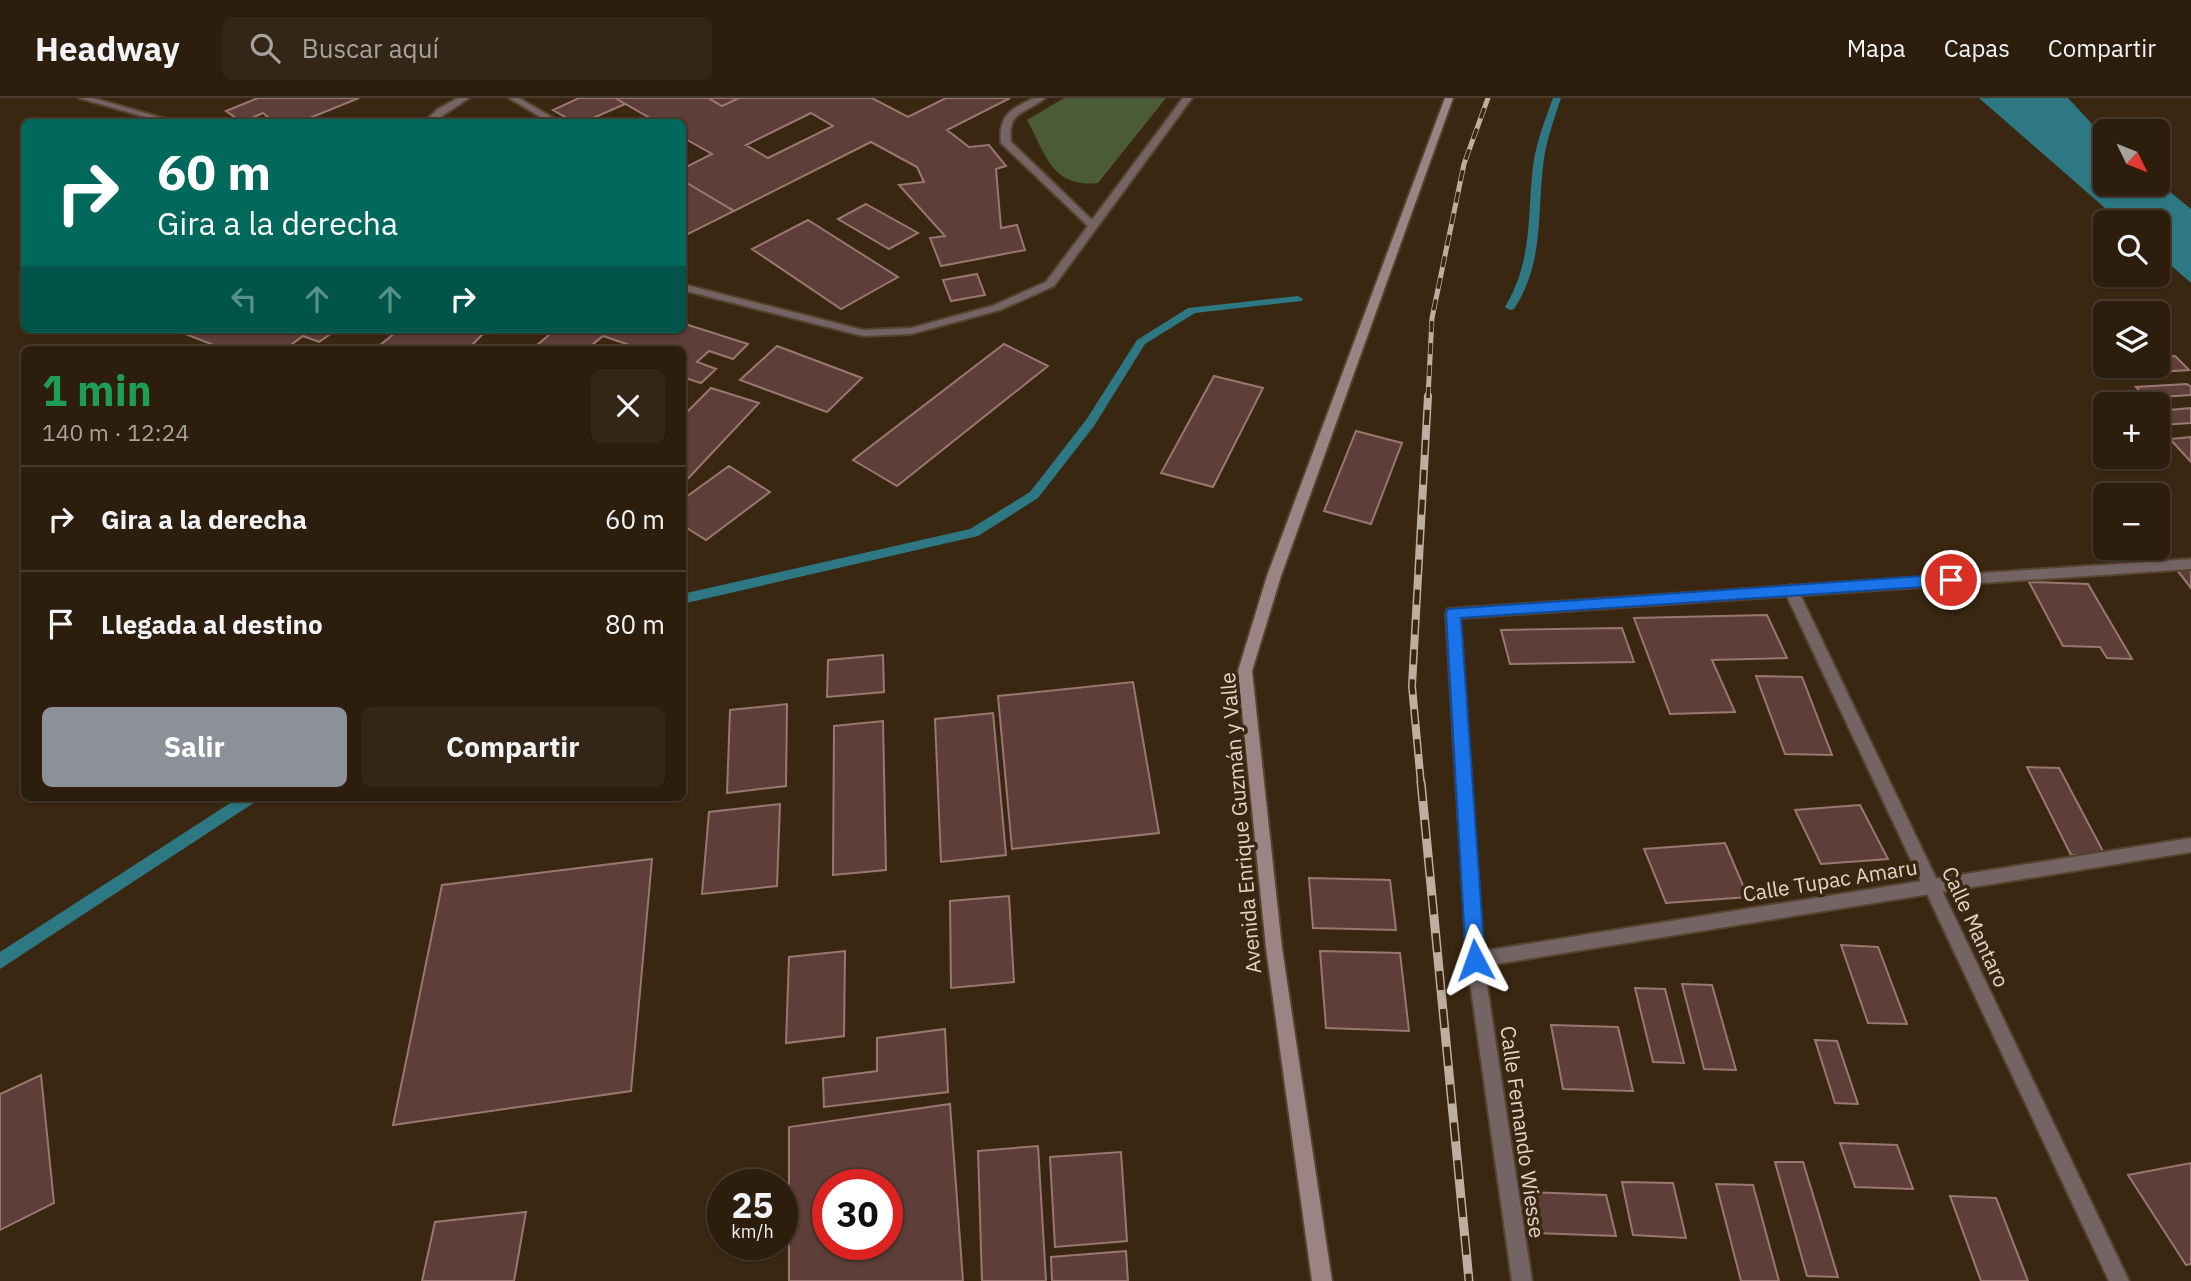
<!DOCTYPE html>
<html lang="es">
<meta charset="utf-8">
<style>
body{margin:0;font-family:"IBM Plex Sans",sans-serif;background:#342616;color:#f1f3f6;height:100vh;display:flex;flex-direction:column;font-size:26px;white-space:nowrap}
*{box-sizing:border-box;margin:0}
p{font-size:23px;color:#a6a29d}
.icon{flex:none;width:38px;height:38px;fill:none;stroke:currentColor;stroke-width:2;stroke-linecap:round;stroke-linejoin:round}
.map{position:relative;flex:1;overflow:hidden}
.panel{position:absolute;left:21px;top:248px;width:665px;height:455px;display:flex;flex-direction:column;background:#2c1d0d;border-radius:10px;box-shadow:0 2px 5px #0004,0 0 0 2px #483b2e}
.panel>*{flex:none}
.guide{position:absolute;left:21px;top:21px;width:665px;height:214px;border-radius:10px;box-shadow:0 2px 5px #0004,0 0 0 2px #483b2e;background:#00695c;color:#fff;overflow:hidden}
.needle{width:46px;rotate:133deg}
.controls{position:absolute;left:2093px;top:21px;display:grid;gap:14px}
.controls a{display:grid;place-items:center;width:77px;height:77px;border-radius:10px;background:#2c1d0d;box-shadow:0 2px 5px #0004,0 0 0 2px #483b2e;font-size:35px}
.speed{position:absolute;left:707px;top:1071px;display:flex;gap:14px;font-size:35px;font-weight:700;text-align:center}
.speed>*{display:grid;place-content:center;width:91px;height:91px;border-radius:50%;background:#2c1d0d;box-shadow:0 2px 5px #0004,0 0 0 2px #483b2e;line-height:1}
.speed small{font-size:18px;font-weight:400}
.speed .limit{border:10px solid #d22;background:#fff;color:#111}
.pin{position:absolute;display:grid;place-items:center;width:60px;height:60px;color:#fff;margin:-30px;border:4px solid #fff;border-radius:50%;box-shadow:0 2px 7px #0007}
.me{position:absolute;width:77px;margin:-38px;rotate:356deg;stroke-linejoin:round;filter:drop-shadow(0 0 5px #0008)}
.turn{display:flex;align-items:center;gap:24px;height:147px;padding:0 21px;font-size:32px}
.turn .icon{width:91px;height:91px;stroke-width:2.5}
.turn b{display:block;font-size:49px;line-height:60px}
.lanes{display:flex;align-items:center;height:66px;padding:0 21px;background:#0003;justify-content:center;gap:35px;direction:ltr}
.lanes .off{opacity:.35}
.round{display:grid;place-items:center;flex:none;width:74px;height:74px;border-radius:10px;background:#342616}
.summary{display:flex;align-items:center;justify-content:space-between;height:119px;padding:0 21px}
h1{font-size:42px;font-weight:700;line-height:52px;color:#1e9e55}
.cta{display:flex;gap:14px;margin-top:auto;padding:14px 21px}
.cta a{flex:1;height:80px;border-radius:10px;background:#8c9099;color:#fff;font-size:28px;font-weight:700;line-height:80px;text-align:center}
.cta a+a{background:#342616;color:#f1f3f6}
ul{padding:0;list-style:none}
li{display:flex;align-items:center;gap:21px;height:105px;padding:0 21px;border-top:2px solid #483b2e}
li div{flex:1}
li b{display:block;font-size:26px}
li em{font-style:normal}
header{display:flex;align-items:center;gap:42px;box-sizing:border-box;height:98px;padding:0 35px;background:#2c1d0d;border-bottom:2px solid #483b2e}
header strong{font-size:33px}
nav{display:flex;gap:38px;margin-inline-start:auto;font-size:24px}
.search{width:490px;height:63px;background:#342616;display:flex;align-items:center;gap:18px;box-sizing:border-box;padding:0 24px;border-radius:10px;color:#a6a29d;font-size:26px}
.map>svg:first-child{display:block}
.green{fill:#4a5b35}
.water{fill:#2d7882}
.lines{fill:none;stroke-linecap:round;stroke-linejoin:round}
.stream{fill:#2d7882;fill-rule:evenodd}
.building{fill:#5d3e38;stroke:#9a7770;stroke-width:2;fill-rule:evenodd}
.lane-casing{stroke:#55432e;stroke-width:4}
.street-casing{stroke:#55432e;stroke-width:4}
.secondary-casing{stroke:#55432e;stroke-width:4}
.lane{fill:#746464;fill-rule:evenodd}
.street{fill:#746464;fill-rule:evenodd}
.secondary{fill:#9c8484;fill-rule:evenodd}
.rail-far2-casing{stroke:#bdafa0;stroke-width:5}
.rail-far1-casing{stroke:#bdafa0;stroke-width:8}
.rail-casing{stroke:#bdafa0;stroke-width:9}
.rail-far2{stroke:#3a2711;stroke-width:3.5;stroke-dasharray:11;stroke-linecap:butt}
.rail-far1{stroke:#3a2711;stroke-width:5;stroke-dasharray:15;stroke-linecap:butt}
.rail{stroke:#3a2711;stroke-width:6;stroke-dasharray:19;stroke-linecap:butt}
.route{fill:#1a73e8;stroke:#114b97;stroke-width:2}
.labels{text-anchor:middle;stroke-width:7;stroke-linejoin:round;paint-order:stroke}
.street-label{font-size:21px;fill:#e2d5c8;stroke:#3a2711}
</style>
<header>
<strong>Headway</strong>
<div class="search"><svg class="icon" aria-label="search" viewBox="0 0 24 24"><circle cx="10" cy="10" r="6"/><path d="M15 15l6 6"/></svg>Buscar aquí</div>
<nav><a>Mapa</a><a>Capas</a><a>Compartir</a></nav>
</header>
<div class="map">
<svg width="2191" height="1183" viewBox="0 0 2191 1183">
<rect width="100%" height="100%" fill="#3a2711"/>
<path class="green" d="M1064,0H1166L1098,85C1052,90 1046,57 1027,22Z"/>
<path class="water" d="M1979,0H2068L2105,40V86L2158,84L2191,111V185L2158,156V124H2121Z"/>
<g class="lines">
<path class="stream" d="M1553,0H1561C1554,22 1545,45 1543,69C1537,121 1544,164 1514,211L1510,212L1505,209C1533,162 1527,120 1533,68C1536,45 1545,22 1553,0Z
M1298,198L1303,201L1302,203L1195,215L1145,246L1094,328L1038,400L978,438L682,506V496L970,431L1030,394L1086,322L1137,242L1188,210Z
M238,700H257L255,704L0,871V854Z"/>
</g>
<path class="building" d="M258,0H359L300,24H259L269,20L263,15L242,24L226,13Z
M579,0H615L625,6L584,24H574L553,12Z
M615,0H708L722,8L739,0H872L908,19L946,0H1010L947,32L969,49L989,47L1006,68L996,71L1001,130L1017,127L1025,152L941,168L930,140L945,138L899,87L924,84L917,69L871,44L734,113L682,82V71L712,56L682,39V24H657ZM811,15L833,28L768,60L746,47Z
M708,0H739L722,8Z
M682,82L734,113L682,139Z
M866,106L918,135L889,151L838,121Z
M808,122L898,179L841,211L752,151Z
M977,176L985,197L951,203L943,182Z
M682,225L748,246L733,261L709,253L697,264L716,271L701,285L682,279V252H632L635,249L603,238L586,252H531L556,231H682Z
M173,231H338L319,244L303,238L284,252H226Z
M400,231H488L473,246L477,252L375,251Z
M1004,246L1048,268L897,388L853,362Z
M777,248L862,280L827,314L740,282Z
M2175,258L2189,272L2141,275L2134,268H2158V259Z
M1214,278L1263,290L1213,389L1161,375Z
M2187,286L2191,289V297L2146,300L2136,289Z
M711,290L759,305L682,387V319Z
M2191,310V325L2161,327L2158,323V313Z
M1356,333L1402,345L1371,426L1324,413Z
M2191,339V364L2170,341Z
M729,368L770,394L706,442L682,427V402Z
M2191,471V490L2177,472Z
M2029,484L2088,486L2132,561L2107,560L2100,549L2063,548Z
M1767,517L1787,560L1712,562L1735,614L1670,616L1634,520Z
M1622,530L1634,564L1510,566L1501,532Z
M883,557L884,594L827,599L828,562Z
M1756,578L1802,579L1832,657L1785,656Z
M1133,584L1159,735L1012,751L998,598Z
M787,606L786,688L727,695L730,612Z
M993,615L1006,757L941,764L935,621Z
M883,623L886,772L833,777L834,628Z
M2027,669L2059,670L2105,757H2071Z
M780,706L777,788L702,796L709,714Z
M1860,707L1888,761L1821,766L1795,712Z
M1725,745L1748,799L1666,805L1644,751Z
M652,761L631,993L393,1027L442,787Z
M1309,780L1390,782L1396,832L1313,830Z
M1009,798L1014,884L951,890L950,803Z
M1841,847L1878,849L1907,926L1868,925Z
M845,853L844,938L786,945L789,859Z
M1320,853L1400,855L1409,933L1326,930Z
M1682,886L1712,887L1736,972L1704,971Z
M1635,890L1665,891L1684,965L1653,964Z
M1551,927L1618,929L1633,993L1563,991Z
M945,931L948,994L824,1009L823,980L877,973V940Z
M1815,942L1837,943L1858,1006L1835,1005Z
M41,977L54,1105L0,1132V996Z
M950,1006L963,1183H789V1029ZM828,1087H887V1146H828Z
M1840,1045L1897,1047L1913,1091L1855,1089Z
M1038,1048L1046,1183H982L978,1053Z
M1121,1054L1127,1143L1055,1149L1050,1059Z
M1775,1064H1803L1838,1179L1807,1178Z
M2191,1065V1166L2186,1167L2128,1077Z
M1622,1084L1673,1085L1686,1140L1633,1137Z
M1716,1086L1753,1087L1779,1183H1741Z
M1528,1094L1606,1097L1616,1138L1536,1135Z
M1950,1098L1996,1100L2028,1183H1981Z
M526,1114L514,1183H422L435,1124Z
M1126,1153L1128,1183H1052L1051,1159Z"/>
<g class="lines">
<defs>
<path id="lane" d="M79,0H93L176,24H163Z
M458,0H469L433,24H424L438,11Z
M509,0H519L560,24H549Z
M1034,0H1045C1026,16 1007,12 1011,44L1092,122L1183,0H1192L1054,188L1000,212L911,236L863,238L682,192V186L863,232L911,230L992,208L1046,184L1088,128L1001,45C998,17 1011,11 1034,0Z
M1791,487L1798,492L2129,1183H2109L1784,492Z"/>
<path id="street" d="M2191,461V471L1460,520L1483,853L2191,740V754L1484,868L1532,1183H1512L1467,862L1446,515L1448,511Z"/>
<path id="secondary" d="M1445,0H1453L1281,478L1252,573L1282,850L1332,1183H1312L1266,850L1238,573L1267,478Z"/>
</defs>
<use href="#lane" class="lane-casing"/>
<use href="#street" class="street-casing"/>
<use href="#secondary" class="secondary-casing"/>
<use href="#lane" class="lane"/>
<use href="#street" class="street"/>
<use href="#secondary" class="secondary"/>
<defs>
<path id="rail-far2" d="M1428,300L1432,220L1464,66L1488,0"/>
<path id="rail-far1" d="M1421,686L1412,588L1428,298"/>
<path id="rail" d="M1421,684L1469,1183"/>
</defs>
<use href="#rail-far2" class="rail-far2-casing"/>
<use href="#rail-far1" class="rail-far1-casing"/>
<use href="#rail" class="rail-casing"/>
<use href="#rail-far2" class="rail-far2"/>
<use href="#rail-far1" class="rail-far1"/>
<use href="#rail" class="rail"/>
</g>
<path class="route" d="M1951,476L1958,482L1951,487L1461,520L1485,862L1482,868L1475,871L1469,868L1466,862L1446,515L1448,511Z"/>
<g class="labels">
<g class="street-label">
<text transform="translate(1241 725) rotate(-95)" y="7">Avenida Enrique Guzmán y Valle</text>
<text transform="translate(1830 783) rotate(-9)" y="7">Calle Tupac Amaru</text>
<text transform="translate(1975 829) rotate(65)" y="7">Calle Mantaro</text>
<text transform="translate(1522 1034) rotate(82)" y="7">Calle Fernando Wiesse</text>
</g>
</g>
</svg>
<div class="controls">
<a><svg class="needle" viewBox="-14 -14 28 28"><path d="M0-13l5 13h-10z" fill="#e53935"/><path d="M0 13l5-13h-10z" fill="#a6a29d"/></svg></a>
<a><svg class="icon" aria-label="search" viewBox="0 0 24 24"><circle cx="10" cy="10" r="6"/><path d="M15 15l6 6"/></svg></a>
<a><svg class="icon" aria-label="layers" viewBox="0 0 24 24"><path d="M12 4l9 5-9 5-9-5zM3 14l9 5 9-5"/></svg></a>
<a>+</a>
<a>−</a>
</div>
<div class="speed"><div>25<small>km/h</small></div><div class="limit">30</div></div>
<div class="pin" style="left:1951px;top:482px;background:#d93025"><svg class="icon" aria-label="arrive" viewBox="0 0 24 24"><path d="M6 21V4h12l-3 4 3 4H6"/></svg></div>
<svg class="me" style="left:1475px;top:862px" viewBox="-20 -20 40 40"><path d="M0-17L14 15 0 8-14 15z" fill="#1a73e8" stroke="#fff" stroke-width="4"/></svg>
<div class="guide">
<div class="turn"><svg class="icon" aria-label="right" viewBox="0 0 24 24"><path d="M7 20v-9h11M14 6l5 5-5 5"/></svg><div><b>60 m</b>Gira a la derecha</div></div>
<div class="lanes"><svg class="icon off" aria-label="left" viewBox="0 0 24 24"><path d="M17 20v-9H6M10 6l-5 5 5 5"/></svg><svg class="icon off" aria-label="ahead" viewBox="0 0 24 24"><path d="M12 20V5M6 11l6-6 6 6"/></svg><svg class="icon off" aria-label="ahead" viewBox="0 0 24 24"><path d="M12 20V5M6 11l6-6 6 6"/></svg><svg class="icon" aria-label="right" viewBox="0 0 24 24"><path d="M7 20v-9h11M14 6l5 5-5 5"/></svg></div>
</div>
<section class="panel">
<div class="summary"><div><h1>1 min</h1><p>140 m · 12:24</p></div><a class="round"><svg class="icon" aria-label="close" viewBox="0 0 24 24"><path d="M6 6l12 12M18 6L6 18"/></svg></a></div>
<ul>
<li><svg class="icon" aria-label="right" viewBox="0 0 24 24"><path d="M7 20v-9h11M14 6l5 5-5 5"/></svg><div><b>Gira a la derecha</b></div><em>60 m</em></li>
<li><svg class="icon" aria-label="arrive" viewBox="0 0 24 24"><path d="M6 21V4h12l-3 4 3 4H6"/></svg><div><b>Llegada al destino</b></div><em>80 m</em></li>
</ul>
<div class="cta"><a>Salir</a><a>Compartir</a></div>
</section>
</div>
